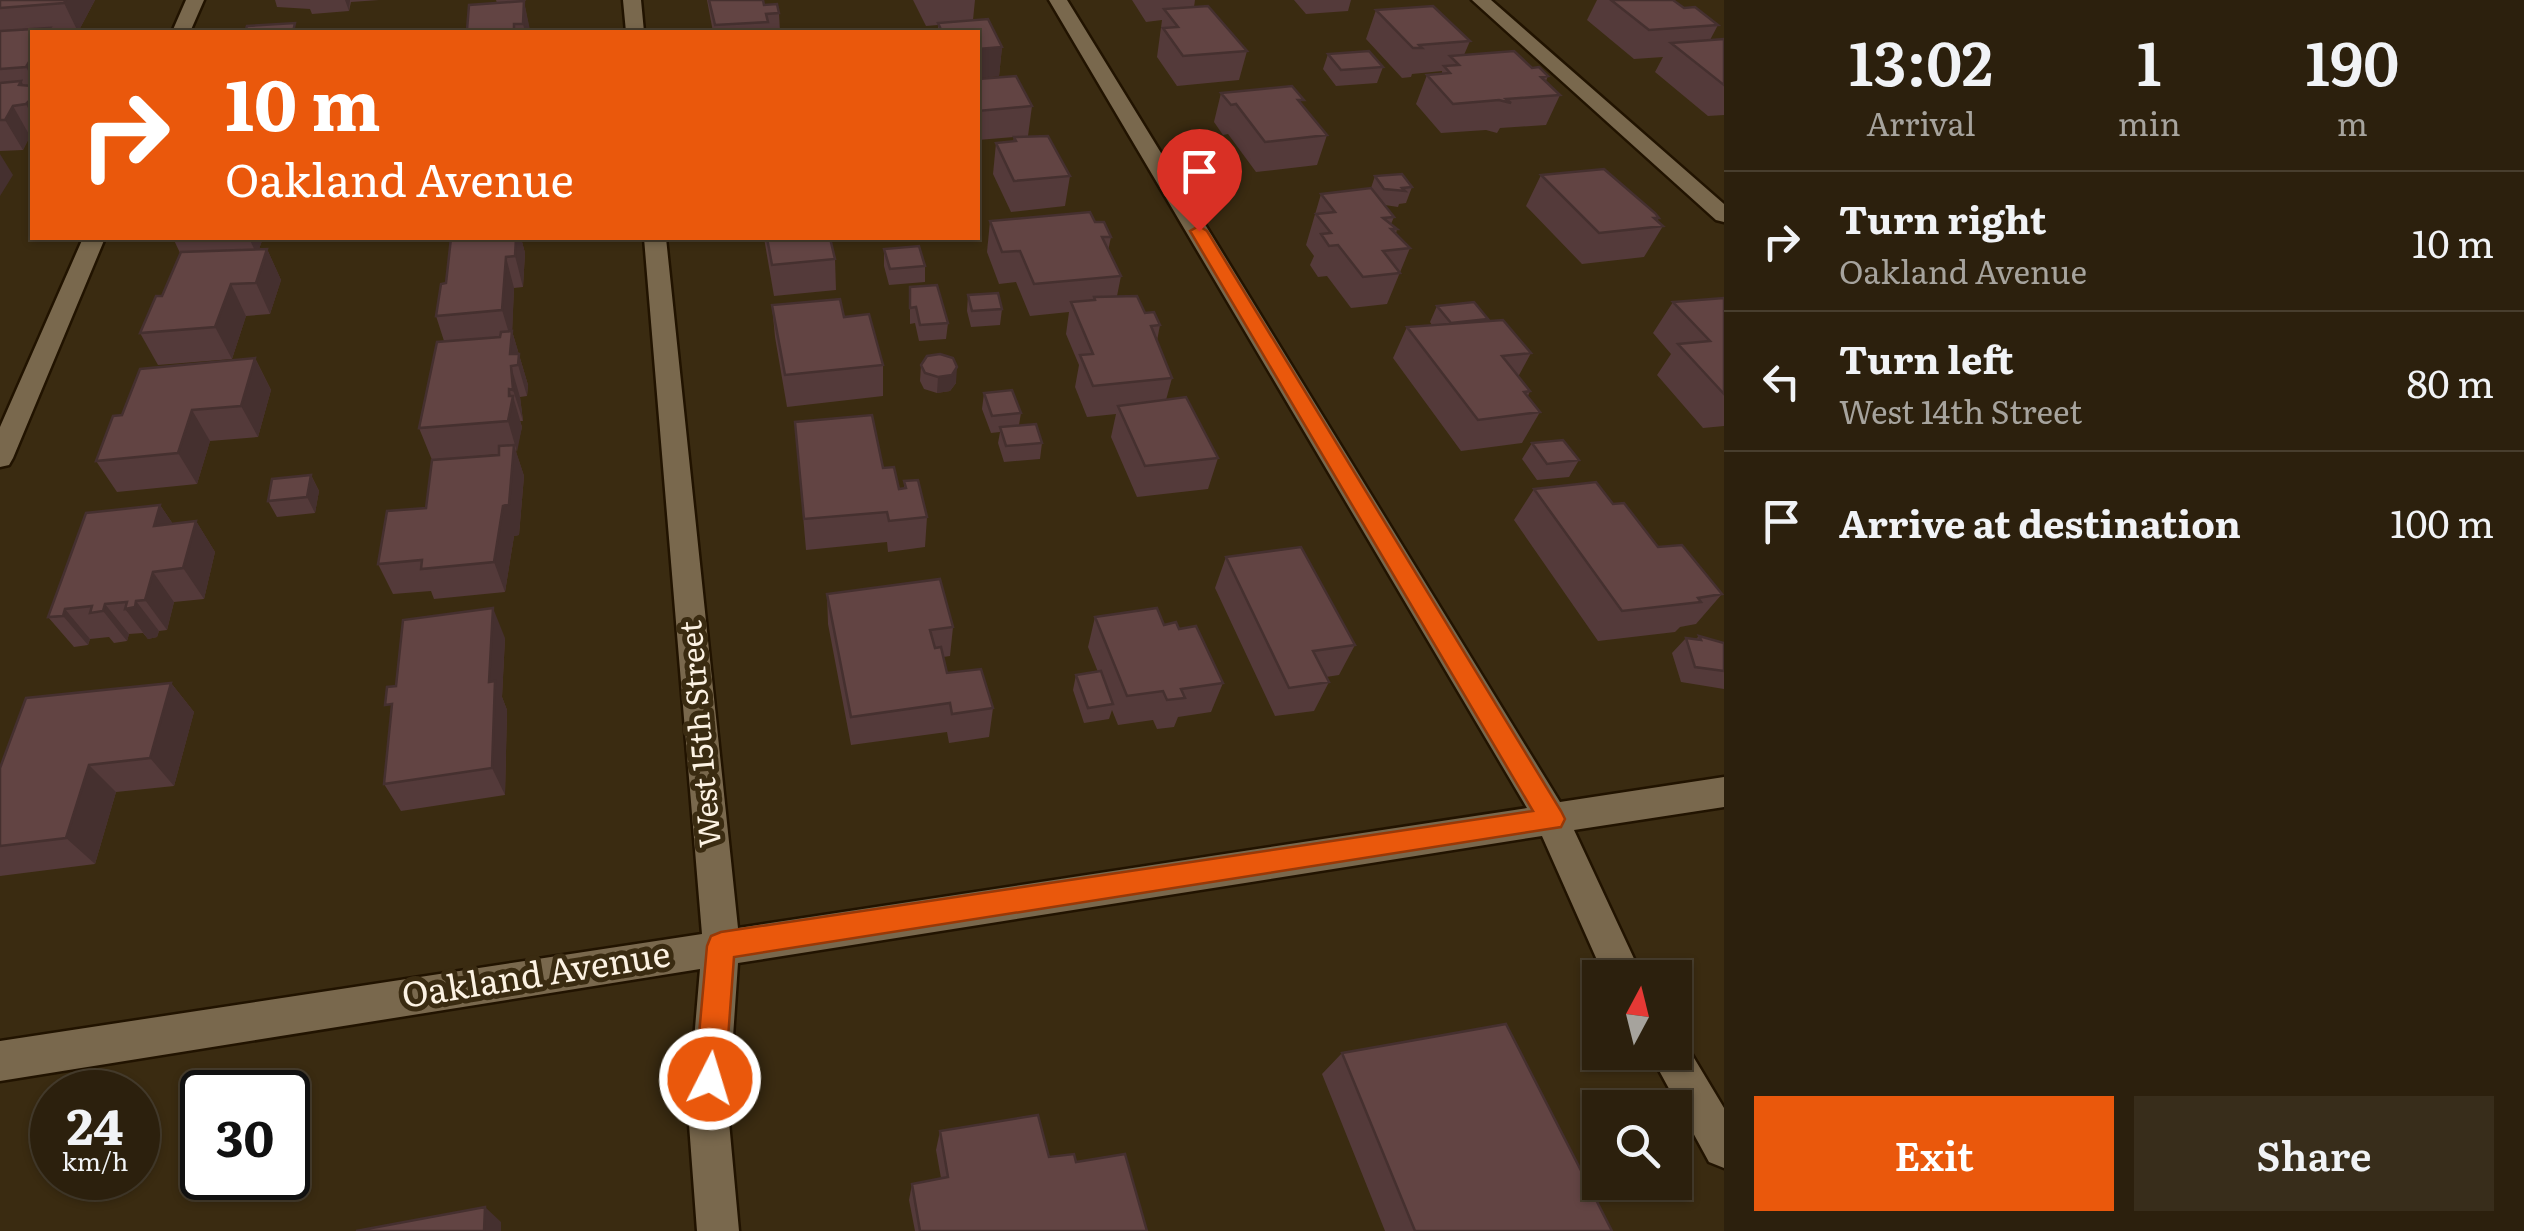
<!DOCTYPE html>
<style>
body{margin:0;font-family:Literata,serif;background:#382d1b;color:#f1f3f6;height:100vh;display:flex;flex-direction:column;font-size:38px;white-space:nowrap}
*{box-sizing:border-box;margin:0}
p{font-size:32px;color:#a6a39d}
.icon{flex:none;width:55px;height:55px;fill:none;stroke:currentColor;stroke-width:2;stroke-linecap:round;stroke-linejoin:round}
.map{position:relative;flex:1;overflow:hidden}
.panel{display:flex;flex-direction:column;background:#2c200d;width:800px}
.panel>*{flex:none}
.banner{position:absolute;left:30px;top:30px;width:950px;height:210px;border-radius:0px;box-shadow:0 2px 8px #0004,0 0 0 2px #483e2e;background:#ea580c;color:#fff;overflow:hidden}
.needle{width:65px;rotate:7deg}
.fabs{position:absolute;left:1582px;top:960px;display:grid;gap:20px}
.fabs a{display:grid;place-items:center;width:110px;height:110px;border-radius:0px;background:#2c200d;box-shadow:0 2px 8px #0004,0 0 0 2px #483e2e;font-size:50px}
.speed{position:absolute;left:30px;top:1070px;display:flex;gap:20px;font-size:50px;font-weight:700;text-align:center}
.speed>*{display:grid;place-content:center;width:130px;height:130px;border-radius:50%;background:#2c200d;box-shadow:0 2px 8px #0004,0 0 0 2px #483e2e;line-height:1}
.speed small{font-size:25px;font-weight:400}
.speed .limit{border:5px solid #111;border-radius:15px;background:#fff;color:#111}
.pin{position:absolute;display:grid;place-items:center;width:85px;height:85px;color:#fff;margin:-102px -42px;border-radius:50% 50% 50% 0;rotate:-45deg;box-shadow:0 0 10px #0007}
.pin .icon{rotate:45deg}
.me{position:absolute;width:110px;margin:-55px;rotate:5deg;stroke-linejoin:round;filter:drop-shadow(0 0 8px #0008)}
.turn{display:flex;align-items:center;gap:35px;height:210px;padding:0 30px;font-size:45px}
.turn .icon{width:130px;height:130px;stroke-width:2.5}
.turn b{display:block;font-size:70px;line-height:85px}
.eta{display:flex;justify-content:space-evenly;align-items:center;height:170px;text-align:center}
.eta b{font-size:60px;font-weight:600;line-height:70px}
.cta{display:flex;gap:20px;margin-top:auto;padding:20px 30px}
.cta a{flex:1;height:115px;border-radius:0px;background:#ea580c;color:#fff;font-size:40px;font-weight:600;line-height:115px;text-align:center}
.cta a+a{background:#382d1b;color:#f1f3f6}
ul{padding:0;list-style:none}
li{display:flex;align-items:center;gap:30px;height:140px;padding:0 30px;border-top:2px solid #483e2e}
li div{flex:1}
li b{display:block;font-size:38px}
li em{font-style:normal}
main{display:flex;flex:1;min-height:0}
.map>svg:first-child{display:block}
.lines{fill:none;stroke-linecap:round;stroke-linejoin:round}
.street-casing{stroke:#211300;stroke-width:5}
.secondary-casing{stroke:#211300;stroke-width:5}
.street{fill:#79684d;fill-rule:evenodd}
.secondary{fill:#79684d;fill-rule:evenodd}
.wall{fill:#543a3a}
.shaded-wall{fill:#45302f}
.building{fill:#624443;stroke:#45302f;stroke-width:2.5}
.route{fill:#ea580c;stroke:#983908;stroke-width:2.5}
.labels{text-anchor:middle;stroke-width:10;stroke-linejoin:round;paint-order:stroke}
.street-label{font-size:30px;fill:#fcf2e3;stroke:#3a2b11}
.near-street-label{font-size:35px;fill:#fcf2e3;stroke:#3a2b11}
</style>
<main>
<div class="map">
<svg width="1724" height="1231" viewBox="0 0 1724 1231">
<rect width="100%" height="100%" fill="#3a2b11"/>
<g class="lines">
<defs>
<path id="street" d="M623,0H641L644,32H626Z
M1049,0H1067L1560,802L1724,777V807L1574,830L1643,978H1605L1542,836L738,963L728,1111L739,1231H697L688,1111L700,969L0,1081V1041L702,934L644,238H666L738,928L1527,808Z
M1472,0H1491L1724,204V222L1716,220Z
M1675,1035L1682,1038L1724,1108V1168L1709,1162L1649,1052H1675Z"/>
<path id="secondary" d="M186,0H204L190,32H172Z
M83,238H105L13,458L9,465L0,467V427Z"/>
</defs>
<use href="#street" class="street-casing"/>
<use href="#secondary" class="secondary-casing"/>
<use href="#street" class="street"/>
<use href="#secondary" class="secondary"/>
</g>
<path class="wall" d="M0,0H95L78,32H32V135L30,136L23,150L0,151Z
M275,0H379L351,2L349,11L312,14L310,9L277,7Z
M496,0H526L524,2L530,32H440L467,30L497,3Z
M707,0H763L764,5L779,13L780,32H713Z
M913,0H975L973,20L1002,47L999,76L978,78V32H938V25L926,26Z
M1132,0H1195L1194,7L1247,51L1239,80L1177,86L1157,57L1162,20L1146,22Z
M1294,0H1351L1348,11L1306,14Z
M1597,0H1673L1684,8L1718,25L1710,40L1724,39V115L1708,116L1655,72L1663,57L1634,59L1587,20Z
M1376,10L1470,41L1464,55L1532,68L1548,76L1546,81L1560,95L1546,125L1500,128L1497,133L1486,130L1441,133L1416,104L1427,75L1442,74V71L1412,74L1411,77L1402,78L1366,39Z
M1328,54L1383,67L1377,83L1336,86L1323,69Z
M978,79L1032,106L1028,136L1070,176L1065,206L1011,212L993,174L996,143L1013,142L1014,137L978,140Z
M1221,93L1302,105L1327,135L1317,165L1256,172L1228,134L1223,135L1214,122Z
M1541,175L1659,218L1657,221L1663,226L1644,257L1582,264L1526,206Z
M1375,176L1412,187L1406,203L1399,204L1398,207L1385,205L1394,217L1391,224L1397,229L1396,234L1410,248L1387,304L1351,308L1327,276L1318,277L1310,265L1314,256L1306,245L1321,194L1371,188Z
M990,221L1095,222L1111,237L1108,251L1121,276L1117,296L1145,313L1160,325L1157,341L1172,378L1166,400L1218,458L1208,489L1137,497L1111,437L1116,414L1087,417L1075,387L1079,365L1066,334L1069,312L1030,316L1016,282L999,284L987,252Z
M173,238H263L259,249H267L281,280L270,314L246,316L232,359L158,365L140,333L162,296L180,253Z
M451,238H521L525,253L523,287L514,288L512,331L528,385L527,396L520,397L523,421H520L522,427L516,452L524,476L519,535L514,536L505,592L434,599L431,591L393,594L378,564L426,508L499,454L432,460L419,428L444,341L436,316L446,283Z
M764,238H830L835,259L836,290L774,296Z
M884,249L925,266V282L889,285L884,266Z
M910,287L948,323L946,339L919,341L915,323L910,324Z
M968,295L1002,309L1000,325L971,327L967,311Z
M1724,298V426L1703,428L1657,375L1671,354L1653,333L1673,302Z
M772,305L844,317L883,365V396L787,407L775,337Z
M1437,306L1488,319L1487,321L1531,353L1518,377L1530,391L1528,396L1540,412L1522,443L1461,451L1393,358L1407,327L1432,325L1430,322Z
M255,358L271,390L258,437L210,441L197,484L117,492L96,461L122,415Z
M921,365L956,383L950,391L937,393L924,389L920,381Z
M984,393L1021,413L1019,425L1042,443L1040,459L1004,462L998,443L1000,432L991,433L982,409Z
M795,422L883,468L899,489L904,488V481L927,517L925,547L888,552L887,542L806,550Z
M1532,443L1579,460L1569,477L1537,480L1522,459Z
M311,475L319,491L315,513L277,517L268,501Z
M1534,489L1613,504L1658,547L1722,594L1696,624L1680,627L1675,632L1598,641L1514,520Z
M160,505L173,524L196,521L215,552L204,599L174,602L167,630L159,631L157,637L148,639L143,633L129,634L127,641L114,643L109,637L90,639L88,645L74,647L48,617Z
M1226,557L1355,645L1339,675L1326,677L1329,682L1314,711L1275,716L1215,588Z
M827,594L953,627L950,656L943,657L947,673L993,708L989,737L949,743L947,732L851,745L828,624Z
M1095,617L1164,625L1179,629L1223,683L1211,712L1178,717L1174,727L1157,729L1153,720L1118,725L1112,710L1109,719L1084,723L1073,690L1076,675L1098,672L1088,647Z
M1699,636L1724,643V689L1681,682L1672,653L1686,638L1696,639Z
M505,638L502,697L507,710L505,795L401,811L384,784L396,686Z
M171,683L194,712L174,786L116,792L95,864L0,876V768Z
M1342,1053L1612,1231H1385L1322,1074Z
M940,1131L1076,1162L1147,1231H915L909,1200L912,1184L941,1178L936,1150Z"/>
<path class="shaded-wall" d="M66,0H95L78,32L64,3Z
M345,0H350L349,11Z
M524,1L530,30V32H525L523,24Z
M1002,47L999,76L978,78V49Z
M32,57V78L26,67Z
M21,81L32,99L30,95L32,90V116L26,104L19,85Z
M13,106L30,136L23,150L5,120Z
M0,154L13,175L0,196Z
M249,238H263L257,255Z
M516,238H521L525,253L523,287L515,256Z
M267,249L281,280L270,314L256,283Z
M506,257L514,288L512,337V331L528,385L527,396L518,365L510,354L511,340L502,310Z
M231,284L246,316L232,359L215,327Z
M255,358L271,390L258,437L241,406Z
M511,366L520,397L523,421L513,390Z
M957,367L956,383L950,391L937,393L938,377Z
M509,389L512,400L513,396L522,427L517,452L508,421Z
M192,410L210,441L197,484L178,453Z
M514,445L524,476L519,535L514,536L505,592L494,562Z
M311,475L319,491L315,513L307,497Z
M160,505L181,536L154,526Z
M196,521L215,552L204,599L183,568Z
M153,572L174,602L167,630L145,600Z
M136,601L159,631L157,637L148,639L125,609Z
M105,604L129,634L127,641L103,611Z
M493,608L505,638L502,697L507,710L505,795L492,768L489,682Z
M65,609L90,639L88,645L63,616Z
M171,683L194,712L174,786L150,758Z
M89,765L116,792L95,864L66,838Z
M485,1207L501,1222V1231H484Z"/>
<path class="building" d="M0,0H66L64,3L0,8Z
M709,0H763L764,5L777,4L779,13L766,14L768,22L715,25Z
M1611,0H1673L1684,8L1695,7L1718,25L1649,30Z
M524,1L523,24H514V32H440L467,30L469,5Z
M1208,6L1247,51L1183,56L1163,28L1178,27L1164,9Z
M1433,6L1470,41L1419,45L1422,48H1413L1376,10Z
M988,19L1002,47L978,49V32H942L938,23Z
M295,23L293,32L302,31L301,32H245L247,26Z
M50,28L47,32H32V57L26,67L0,69V31Z
M1724,39V85L1671,43Z
M1369,51L1383,67L1341,70L1328,54Z
M1514,51L1532,68L1539,67L1548,76L1541,77L1560,95L1506,99L1511,103L1499,100L1453,104L1427,75L1450,73L1444,66L1459,65L1450,56Z
M1016,76L1032,106L978,111V79Z
M21,81L19,85L32,86L30,95H32V98L26,104L13,106L5,120H0V83Z
M1292,86L1304,100H1298L1327,135L1265,142L1236,104L1231,105L1221,93Z
M1048,136L1070,176L1014,181L996,143L1016,141L1014,137Z
M1604,169L1655,213L1659,218H1654L1663,226L1599,233L1541,175Z
M1402,174L1412,187L1402,188L1405,191L1384,189L1375,176Z
M1371,188L1394,217L1383,218L1397,229H1391L1410,248L1383,251L1400,273L1363,277L1338,245L1329,246L1321,234L1331,233L1316,214L1335,212L1321,194Z
M1090,212L1095,222H1104L1111,237H1102L1121,276L1034,284L1020,251L1002,252L990,221Z
M451,238H516L515,256L506,257L502,310L436,316L441,284L446,283Z
M767,238H830L835,259L772,265Z
M919,246L925,266L890,269L884,249Z
M267,249L256,283L231,284L215,327L140,333L156,296H162L181,252Z
M937,285L948,323L920,325L916,307L910,308V287Z
M998,293L1002,309L972,311L968,295Z
M1137,296L1145,313L1154,312L1160,325L1151,326L1172,378L1093,386L1080,355L1093,354L1071,302L1095,300L1094,297Z
M1724,298V394L1678,344L1710,341L1673,302Z
M840,299L844,317L869,314L883,365L785,375L772,305Z
M1474,302L1488,319L1451,323L1437,306Z
M1503,320L1531,353L1502,356L1530,391L1524,392L1540,412L1478,420L1407,327Z
M512,331L510,354H519L518,365L511,366L513,390L509,389V396H513L508,421L419,428L437,342L500,337L501,332Z
M940,354L953,358L957,367L952,375L938,377L925,373L921,365L927,356Z
M255,358L241,406L192,410L178,453L96,461L113,416L122,415L140,369Z
M1012,390L1021,413L992,416L984,393Z
M1186,397L1218,458L1145,466L1118,406Z
M872,415L883,468L894,467L899,489L906,488L904,481L918,480L927,517L889,521L887,512L804,519L795,422Z
M1036,424L1042,443L1006,446L1000,427Z
M1563,440L1579,460L1547,464L1532,443Z
M514,445L509,504L503,506L494,562L421,569L422,560L378,564L387,511L426,508L432,460L499,455V446Z
M311,475L307,497L268,501L272,479Z
M1596,482L1613,504L1624,503L1658,547L1682,545L1722,594L1698,598L1701,602L1622,611L1534,489Z
M160,505L154,526L196,521L183,568L153,572L145,600L136,601L135,607L125,609L127,602L105,604L103,611L90,613L92,606L65,609L63,616L48,617L86,513Z
M1301,547L1355,645L1313,651L1329,682L1289,688L1226,557Z
M940,579L953,627L930,630L935,648L941,647L947,673L981,669L993,708L952,714L950,703L851,717L827,594Z
M493,608L489,682L495,681L492,768L384,784L392,704L385,705L387,687L396,686L403,620Z
M1157,608L1164,625L1176,622L1179,629L1196,626L1223,683L1181,689L1185,698L1167,700L1163,691L1127,696L1095,617Z
M1699,636L1724,643V671L1695,667L1686,638L1701,640Z
M1101,671L1113,704L1088,708L1076,675Z
M171,683L150,758L89,765L66,838L0,846V768L26,698Z
M1506,1024L1612,1231H1415L1342,1053Z
M1038,1115L1049,1157L1074,1154L1076,1162L1125,1154L1147,1231H920L912,1184L948,1177L940,1131Z
M485,1207L484,1231H356Z"/>
<path class="route" d="M1199,226L1207,231L1561,811L1565,819L1561,827L734,957L725,1079L721,1089L710,1094L700,1089L695,1079L707,946L711,936L721,932L1533,811L1190,231Z"/>
<g class="labels">
<g class="street-label">
<text transform="translate(701 734) rotate(-95)" y="10">West 15th Street</text>
</g>
<g class="near-street-label">
<text transform="translate(536 975) rotate(-9)" y="12">Oakland Avenue</text>
</g>
</g>
</svg>
<div class="fabs">
<a><svg class="needle" viewBox="-14 -14 28 28"><path d="M0-13l5 13h-10z" fill="#e53935"/><path d="M0 13l5-13h-10z" fill="#a6a39d"/></svg></a>
<a><svg class="icon" aria-label="search" viewBox="0 0 24 24"><circle cx="10" cy="10" r="6"/><path d="M15 15l6 6"/></svg></a>
</div>
<div class="speed"><div>24<small>km/h</small></div><div class="limit">30</div></div>
<div class="pin" style="left:1199px;top:231px;background:#d93025"><svg class="icon" aria-label="arrive" viewBox="0 0 24 24"><path d="M6 21V4h12l-3 4 3 4H6"/></svg></div>
<svg class="me" style="left:710px;top:1079px" viewBox="-20 -20 40 40"><circle r="17" fill="#ea580c" stroke="#fff" stroke-width="3"/><path d="M0-11L8 9 0 5-8 9z" fill="#fff"/></svg>
<div class="banner">
<div class="turn"><svg class="icon" aria-label="right" viewBox="0 0 24 24"><path d="M7 20v-9h11M14 6l5 5-5 5"/></svg><div><b>10 m</b>Oakland Avenue</div></div>
</div>
</div>
<section class="panel">
<div class="eta">
<div><b>13:02</b><p>Arrival</p></div>
<div><b>1</b><p>min</p></div>
<div><b>190</b><p>m</p></div>
</div>
<ul>
<li><svg class="icon" aria-label="right" viewBox="0 0 24 24"><path d="M7 20v-9h11M14 6l5 5-5 5"/></svg><div><b>Turn right</b><p>Oakland Avenue</p></div><em>10 m</em></li>
<li><svg class="icon" aria-label="left" viewBox="0 0 24 24"><path d="M17 20v-9H6M10 6l-5 5 5 5"/></svg><div><b>Turn left</b><p>West 14th Street</p></div><em>80 m</em></li>
<li><svg class="icon" aria-label="arrive" viewBox="0 0 24 24"><path d="M6 21V4h12l-3 4 3 4H6"/></svg><div><b>Arrive at destination</b></div><em>100 m</em></li>
</ul>
<div class="cta"><a>Exit</a><a>Share</a></div>
</section>
</main>
